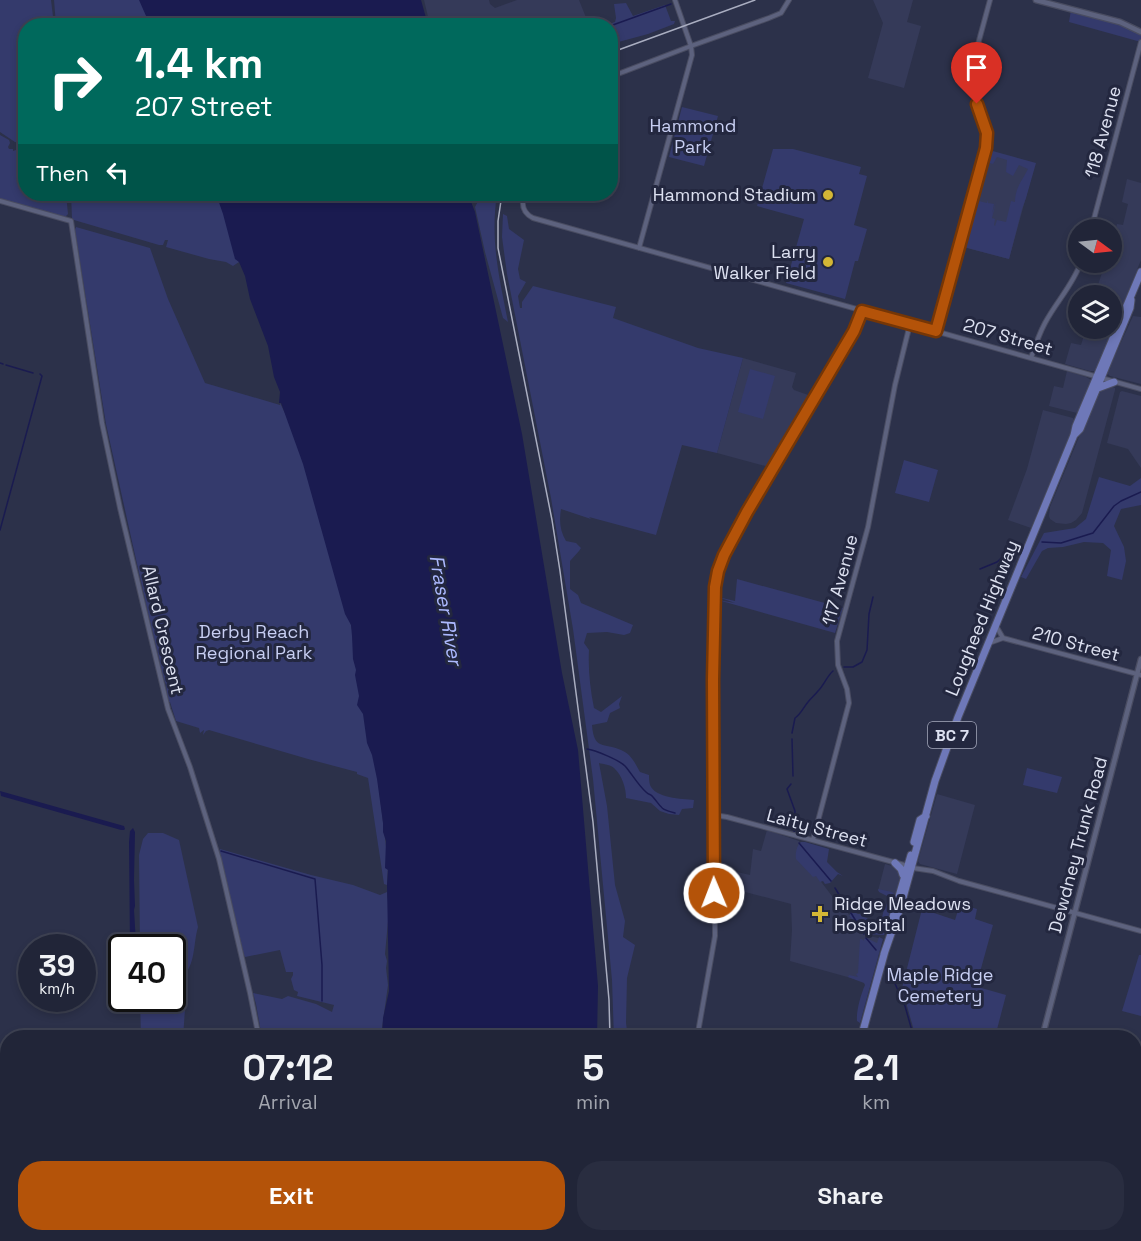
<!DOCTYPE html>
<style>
body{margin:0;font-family:"Space Grotesk",sans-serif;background:#292d40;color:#f1f3f6;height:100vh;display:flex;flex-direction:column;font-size:22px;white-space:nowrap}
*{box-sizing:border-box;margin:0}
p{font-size:20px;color:#a2a5ae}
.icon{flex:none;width:33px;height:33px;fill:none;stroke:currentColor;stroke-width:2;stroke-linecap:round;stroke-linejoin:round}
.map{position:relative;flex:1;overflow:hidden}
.side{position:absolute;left:0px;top:1030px;width:1142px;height:212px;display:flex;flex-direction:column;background:#212538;border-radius:24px 24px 0 0;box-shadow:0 3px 9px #0003,0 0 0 2px #3e4253}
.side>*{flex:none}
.top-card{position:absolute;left:18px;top:18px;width:600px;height:183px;border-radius:24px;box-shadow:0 3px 9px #0003,0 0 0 2px #3e4253;background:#00695c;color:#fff;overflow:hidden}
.needle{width:39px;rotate:105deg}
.fabs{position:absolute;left:1068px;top:219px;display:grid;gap:12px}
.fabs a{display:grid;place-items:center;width:54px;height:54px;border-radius:50%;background:#212538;box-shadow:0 3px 9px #0003,0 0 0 2px #3e4253;font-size:30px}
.speed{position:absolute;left:18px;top:934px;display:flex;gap:12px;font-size:30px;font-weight:700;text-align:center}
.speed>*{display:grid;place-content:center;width:78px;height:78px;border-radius:50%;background:#212538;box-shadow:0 3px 9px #0003,0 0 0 2px #3e4253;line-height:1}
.speed small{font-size:15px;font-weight:400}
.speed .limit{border:3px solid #111;border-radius:9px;background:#fff;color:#111}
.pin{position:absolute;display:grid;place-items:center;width:51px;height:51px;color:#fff;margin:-62px -26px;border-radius:50% 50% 50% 0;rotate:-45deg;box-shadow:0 0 6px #0007}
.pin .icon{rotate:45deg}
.me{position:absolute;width:66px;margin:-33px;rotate:359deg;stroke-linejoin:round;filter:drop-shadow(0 0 4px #0008)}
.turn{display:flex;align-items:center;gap:21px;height:126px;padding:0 18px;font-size:27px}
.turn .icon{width:78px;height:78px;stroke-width:2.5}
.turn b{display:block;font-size:42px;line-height:51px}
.then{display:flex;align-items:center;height:57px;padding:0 18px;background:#0003;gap:12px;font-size:22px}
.eta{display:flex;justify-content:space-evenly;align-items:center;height:102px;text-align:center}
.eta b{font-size:36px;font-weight:600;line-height:42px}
.cta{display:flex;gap:12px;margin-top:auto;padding:12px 18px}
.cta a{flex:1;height:69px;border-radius:24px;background:#b45309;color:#fff;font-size:24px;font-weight:600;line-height:69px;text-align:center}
.cta a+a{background:#292d40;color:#f1f3f6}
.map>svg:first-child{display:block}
.built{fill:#353a59}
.green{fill:#343a6c}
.water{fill:#1a1b50}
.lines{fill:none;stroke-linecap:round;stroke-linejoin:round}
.stream{stroke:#1a1b50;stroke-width:1.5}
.tertiary-casing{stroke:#494c61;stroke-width:6}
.secondary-casing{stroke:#494c61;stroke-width:7}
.trunk-casing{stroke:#494c61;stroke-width:9}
.tertiary{stroke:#5d627e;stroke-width:4}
.secondary{stroke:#5d627e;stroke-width:4.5}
.trunk{stroke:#6e78b8;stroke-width:7}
.rail{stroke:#aaaec1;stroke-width:1.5}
.route-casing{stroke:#753606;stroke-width:15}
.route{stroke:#b45309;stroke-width:10}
.poi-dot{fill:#d3b635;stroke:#23273f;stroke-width:2}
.labels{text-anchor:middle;stroke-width:6;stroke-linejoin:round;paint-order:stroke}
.shield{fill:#23273f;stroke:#a5a9bc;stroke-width:1.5}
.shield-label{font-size:16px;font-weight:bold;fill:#dde1f1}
.park-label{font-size:18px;fill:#c8cff3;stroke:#23273f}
.street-label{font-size:18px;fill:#dde1f1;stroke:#23273f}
.poi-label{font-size:18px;fill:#dde1f1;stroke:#23273f;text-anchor:end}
.water-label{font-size:20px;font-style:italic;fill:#acb9fe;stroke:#23273f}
</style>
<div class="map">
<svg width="1141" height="1241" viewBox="0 0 1141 1241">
<rect width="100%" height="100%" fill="#2c314a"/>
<path class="built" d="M424,0H489L490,4L495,8L517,0H579L589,25H430Z
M873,0H913L907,22L921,26L904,88L868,78L883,23Z
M989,152L1035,164L1009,259L963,247Z
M1127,179L1141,183V260L1097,368L1094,371H1090L1065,364L1071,343L1081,345L1086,329L1112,328V296L1095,295L1105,263L1112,262V243L1117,224L1123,225L1128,204L1122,202Z
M1133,316L1141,317V384L1110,376L1107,373Z
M743,358L796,373L792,387L794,390L811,396L769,467L717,453Z
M1067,371L1086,377L1091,380V384L1079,412L1077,413L1049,406L1054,386L1063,388Z
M1110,385L1115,388V390L1082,513L1076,520L1071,523L1066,524L1056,523L1050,519L1049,516L1050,507L1098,391Z
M1122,391L1141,396V468L1128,449L1107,443L1120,392Z
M1043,410L1073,418L1075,422L1031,528L1008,520L1027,469Z
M937,794L975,805L957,874L920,864L918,861Z
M767,830L799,841L809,866L835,900L844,906L853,922L866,935L882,939L869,983L790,961L792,930L791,904L734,889L737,872L750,875L753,849L761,851Z
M885,864L896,867L901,876L895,895L878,891Z"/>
<path class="green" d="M0,0H51L54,25L26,26L25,144L15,142L0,132Z
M54,0H153L165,25H56Z
M626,3L633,16L665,5L671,21H675L674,24L648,34L611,44L610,26L606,25L615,22L616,18L614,4Z
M1071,10L1120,22L1141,32V42L1069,22Z
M682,107L718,116L704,166L669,157Z
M0,135L9,140L10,143L8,147L9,149H13V151L16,150L18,146L25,147L26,194H66L68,214L65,217L0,199Z
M773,149H793L861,167L859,174L867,176L854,225L867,229L858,261H855L845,299L786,283L804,219L757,206Z
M989,150L1036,163L1026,198L1022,209L1009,259L964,247L962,248L975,200L987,203L988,200V203L994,204L992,214L996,202L992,218L995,219L994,225L995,226L997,220L1006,222L1011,201L1015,202C1015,188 1022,181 1028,169L1019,165L1013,176L1006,172L1007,160L997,157L993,164L986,162Z
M71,194H219L239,262L233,266L226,262L209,259L166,247L168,240H165L163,245H159L74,220L72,218Z
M482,194H497C490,240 499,276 508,322L503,318L485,252L475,207Z
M503,214L507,216L509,229L524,240L518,269L520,279L526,282L518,296L520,308H522V302L533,286L616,307L613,318L698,348L743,358L717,453L682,445L656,535L589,517L591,519L561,509C559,521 560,531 566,541L576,543L581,548L579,551L570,561V589L578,595L581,603L633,625L630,633L624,635L607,632L587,633L584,643L589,650C588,669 590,688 594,708L601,712L622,696L619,704L620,708L610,713L607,722L592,725C594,751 604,742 621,750C631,754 635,763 640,772L649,775C649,778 649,781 650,785C655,798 682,799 694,800L693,808L682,809L679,815L669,814L660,811L651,803L626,798C626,788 622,775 614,768C611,765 603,764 599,763L607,806L615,885L625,921L623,937L635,945L627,978L626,1023L628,1038H614L612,980L593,779L573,629L551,498L507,274L502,237Z
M76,227L150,248L168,299L205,383L280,405V403L295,433L351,625L373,739L388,863L387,885L384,884L368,778L357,774V772L308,759L209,730L206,731L203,735L204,730L200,733L199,728L176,721L170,702H168L166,685L159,665L160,662L149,618L106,424L75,230Z
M750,369L775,376L763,419L738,412Z
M904,460L938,470L929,502L895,493Z
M1099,477L1130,486L1141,478V505L1121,509L1114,526L1124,547L1126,561L1122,580L1107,576L1111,550L1103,543L1084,542L1063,547L1048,548L1042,551L1026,579L1021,577L1044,533L1075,528L1086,519Z
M737,579L843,608L835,633L718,600L735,603L718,597L735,601Z
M1027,768L1062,777L1057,793L1023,785Z
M148,833H163L179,840L198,927C193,944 196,964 182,978L185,1009L183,1038H141L140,999H172V948H140L139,855L143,839Z
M801,842H805L829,849L827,862L837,872L843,876L838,874L830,883L825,884L823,881L820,882L816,876L813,877L796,859C795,853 797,845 801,842Z
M220,849L311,875L353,885L380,895L387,892L389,910L385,954L387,961L386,968L388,985L382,1028L404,1035L403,1038H262L256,1004L253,993L282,999L288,996L316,1004L332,1012L334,1005L297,996L298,992L294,990L291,979L293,975V972H286L280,950L245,957L244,955L219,853Z
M878,889L892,892L894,894L884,935L863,934L858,930L849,915L854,912L858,914H860L864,917L867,918L875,927L879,928C882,922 882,915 884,910C886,905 888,902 889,897L879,892Z
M960,904L977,909L975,919L993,925L977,983L978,987L1006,995L995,1037L997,1038H916L902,988L922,909L955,920Z
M879,937L883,939L860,1023L857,1021C856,1011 861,994 865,985L864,983L848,977L849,975L858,977L856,974L858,973L860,939H862L864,941V939L866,938L877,943Z
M1139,955H1141V1016L1122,1011Z
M0,1118L7,1119L8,1234L124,1235V1241H0Z
M260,1235H382L381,1241H258Z"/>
<path class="water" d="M139,0H421L428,25H150Z
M216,194H468L475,212L522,434L562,673L578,750L598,986L597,1038H382L383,1018L389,991L387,885L388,870L385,868L386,841L383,832V823L377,779L372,755L367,743L363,714L357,705L359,696L355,675L356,670L353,659L352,636L351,625L345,614L303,464L281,403H279L280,392L274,377L268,346L250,299L245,276L239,262L235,259L223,214Z
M0,791L124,826L125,829L124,830H121L1,796Z
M133,828L135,832L134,880L135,906L134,910L136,943V948H130L129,842L130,831Z
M366,1234H584V1235L582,1241H364Z"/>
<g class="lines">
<path class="stream" d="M610,26L671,4
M0,363L3,364
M6,365L33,373
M0,530L42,376L40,374
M1042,542L1061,543L1093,533L1114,506L1121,501L1141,492
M980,569L997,562L1009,551L1014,548
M844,667H853L862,662L867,650L869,614L873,597
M792,733L795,718C801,714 803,708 808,702C811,698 815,695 818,691C824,685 827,676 833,671
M792,739L793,776
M587,749C595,750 619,760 625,766C632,774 638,785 646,792C650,796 650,793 653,797C663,809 660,809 675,813
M791,784L787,789L795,811L794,832
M799,843L831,881
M221,851L315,879L322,965V1001
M835,888L849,911
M851,913L864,934
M866,938L876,950
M888,968L905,1006L914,1038
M0,1113H8"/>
<defs>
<path id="tertiary" d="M610,77L691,46L769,18L781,13L789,0
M524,194C521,205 523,213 533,218L1141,389
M0,201L71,221L102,423L120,508L168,709L190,767L219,859L250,993L259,1038
M1091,230L1141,42
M639,248L692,55L691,46L675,0
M936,331L986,148L987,133L972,89L971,70L990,0
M1031,358C1035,346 1039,334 1045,323C1056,302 1073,285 1081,262
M996,626L1003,638
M989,643L1003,638L1141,675
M714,815L727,817L908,866
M813,840L849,703L847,689L838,665L837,641L868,527L895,385L910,324
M913,868L933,871L959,881L1141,931
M697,1038L715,936L713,680L716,579L724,555L746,515L854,331L863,311
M1134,1154L1141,1129
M254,1241L256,1234
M661,1241L662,1234
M1110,1241L1112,1234"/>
<path id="secondary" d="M1036,0L1120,22L1141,32
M1042,1038L1141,659
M1123,1234L1141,1240
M987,1241L989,1234"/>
<path id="trunk" d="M1098,388L1114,382
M1074,435L1080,429L1130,308L1131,300
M914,842L920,820L926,816
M895,863L901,869L903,875
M893,917L911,855
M884,954L901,905L935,781L958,717L1074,435L1076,426L1141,272
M861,1038L885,951
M803,1241L805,1234"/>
</defs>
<use href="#tertiary" class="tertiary-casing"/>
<use href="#secondary" class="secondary-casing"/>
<use href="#trunk" class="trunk-casing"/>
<use href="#tertiary" class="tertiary"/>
<use href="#secondary" class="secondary"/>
<use href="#trunk" class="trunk"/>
<path class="rail" d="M610,53L755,0
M502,194L498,221V248L552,520L560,571L593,822L609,1000L610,1038
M597,1241L598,1234"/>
</g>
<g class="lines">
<defs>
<path id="route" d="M714,893L713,680L715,587L718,571L724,555L747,512L854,331L862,311L936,331L986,148L987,133L977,104"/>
</defs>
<use href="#route" class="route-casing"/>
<use href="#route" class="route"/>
</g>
<g class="poi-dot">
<circle cx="828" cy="195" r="6"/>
<circle cx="828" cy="262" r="6"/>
<path d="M817 905h6v6h6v6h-6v6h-6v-6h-6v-6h6z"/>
</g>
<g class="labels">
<rect class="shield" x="928" y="722" width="48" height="26" rx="4.5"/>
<g class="shield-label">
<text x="952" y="741">BC 7</text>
</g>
<g class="park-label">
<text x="693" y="132">Hammond<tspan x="693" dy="21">Park</tspan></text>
<text x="254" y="638">Derby Reach<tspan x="254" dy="21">Regional Park</tspan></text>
<text x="940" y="981">Maple Ridge<tspan x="940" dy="21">Cemetery</tspan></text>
</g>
<g class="street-label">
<text transform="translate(1103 132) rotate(-75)" y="6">118 Avenue</text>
<text transform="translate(1008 337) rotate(16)" y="6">207 Street</text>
<text transform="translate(840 580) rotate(-75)" y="6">117 Avenue</text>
<text transform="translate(982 618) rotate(-68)" y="6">Lougheed Highway</text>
<text transform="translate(163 630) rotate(77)" y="6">Allard Crescent</text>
<text transform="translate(1076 644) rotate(15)" y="6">210 Street</text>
<text transform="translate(817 828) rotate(15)" y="6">Laity Street</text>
<text transform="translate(1078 845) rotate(-75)" y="6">Dewdney Trunk Road</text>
</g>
<g class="poi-label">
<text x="816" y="201">Hammond Stadium</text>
<text x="816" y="258">Larry<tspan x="816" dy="21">Walker Field</tspan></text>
<text x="834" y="910" text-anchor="start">Ridge Meadows<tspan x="834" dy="21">Hospital</tspan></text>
</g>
<g class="water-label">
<text transform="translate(446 610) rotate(80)" y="7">Fraser River</text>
</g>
</g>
</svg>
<div class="fabs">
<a><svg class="needle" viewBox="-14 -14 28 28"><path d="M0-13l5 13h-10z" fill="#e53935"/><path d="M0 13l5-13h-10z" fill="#a2a5ae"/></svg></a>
<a><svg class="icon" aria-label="layers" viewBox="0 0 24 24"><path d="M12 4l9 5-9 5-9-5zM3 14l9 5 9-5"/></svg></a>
</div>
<div class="speed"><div>39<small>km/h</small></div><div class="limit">40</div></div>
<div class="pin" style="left:977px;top:104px;background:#d93025"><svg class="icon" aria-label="arrive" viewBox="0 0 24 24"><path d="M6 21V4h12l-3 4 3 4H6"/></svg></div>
<svg class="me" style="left:714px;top:893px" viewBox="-20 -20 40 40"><circle r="17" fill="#b45309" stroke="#fff" stroke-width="3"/><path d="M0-11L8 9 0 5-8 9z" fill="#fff"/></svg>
<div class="top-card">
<div class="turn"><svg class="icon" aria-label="right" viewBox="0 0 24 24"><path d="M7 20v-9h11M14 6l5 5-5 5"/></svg><div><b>1.4 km</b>207 Street</div></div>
<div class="then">Then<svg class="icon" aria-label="left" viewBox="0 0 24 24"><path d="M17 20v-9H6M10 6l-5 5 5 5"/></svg></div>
</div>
<section class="side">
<div class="eta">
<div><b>07:12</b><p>Arrival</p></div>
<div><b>5</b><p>min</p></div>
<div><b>2.1</b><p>km</p></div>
</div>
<div class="cta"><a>Exit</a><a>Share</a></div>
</section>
</div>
